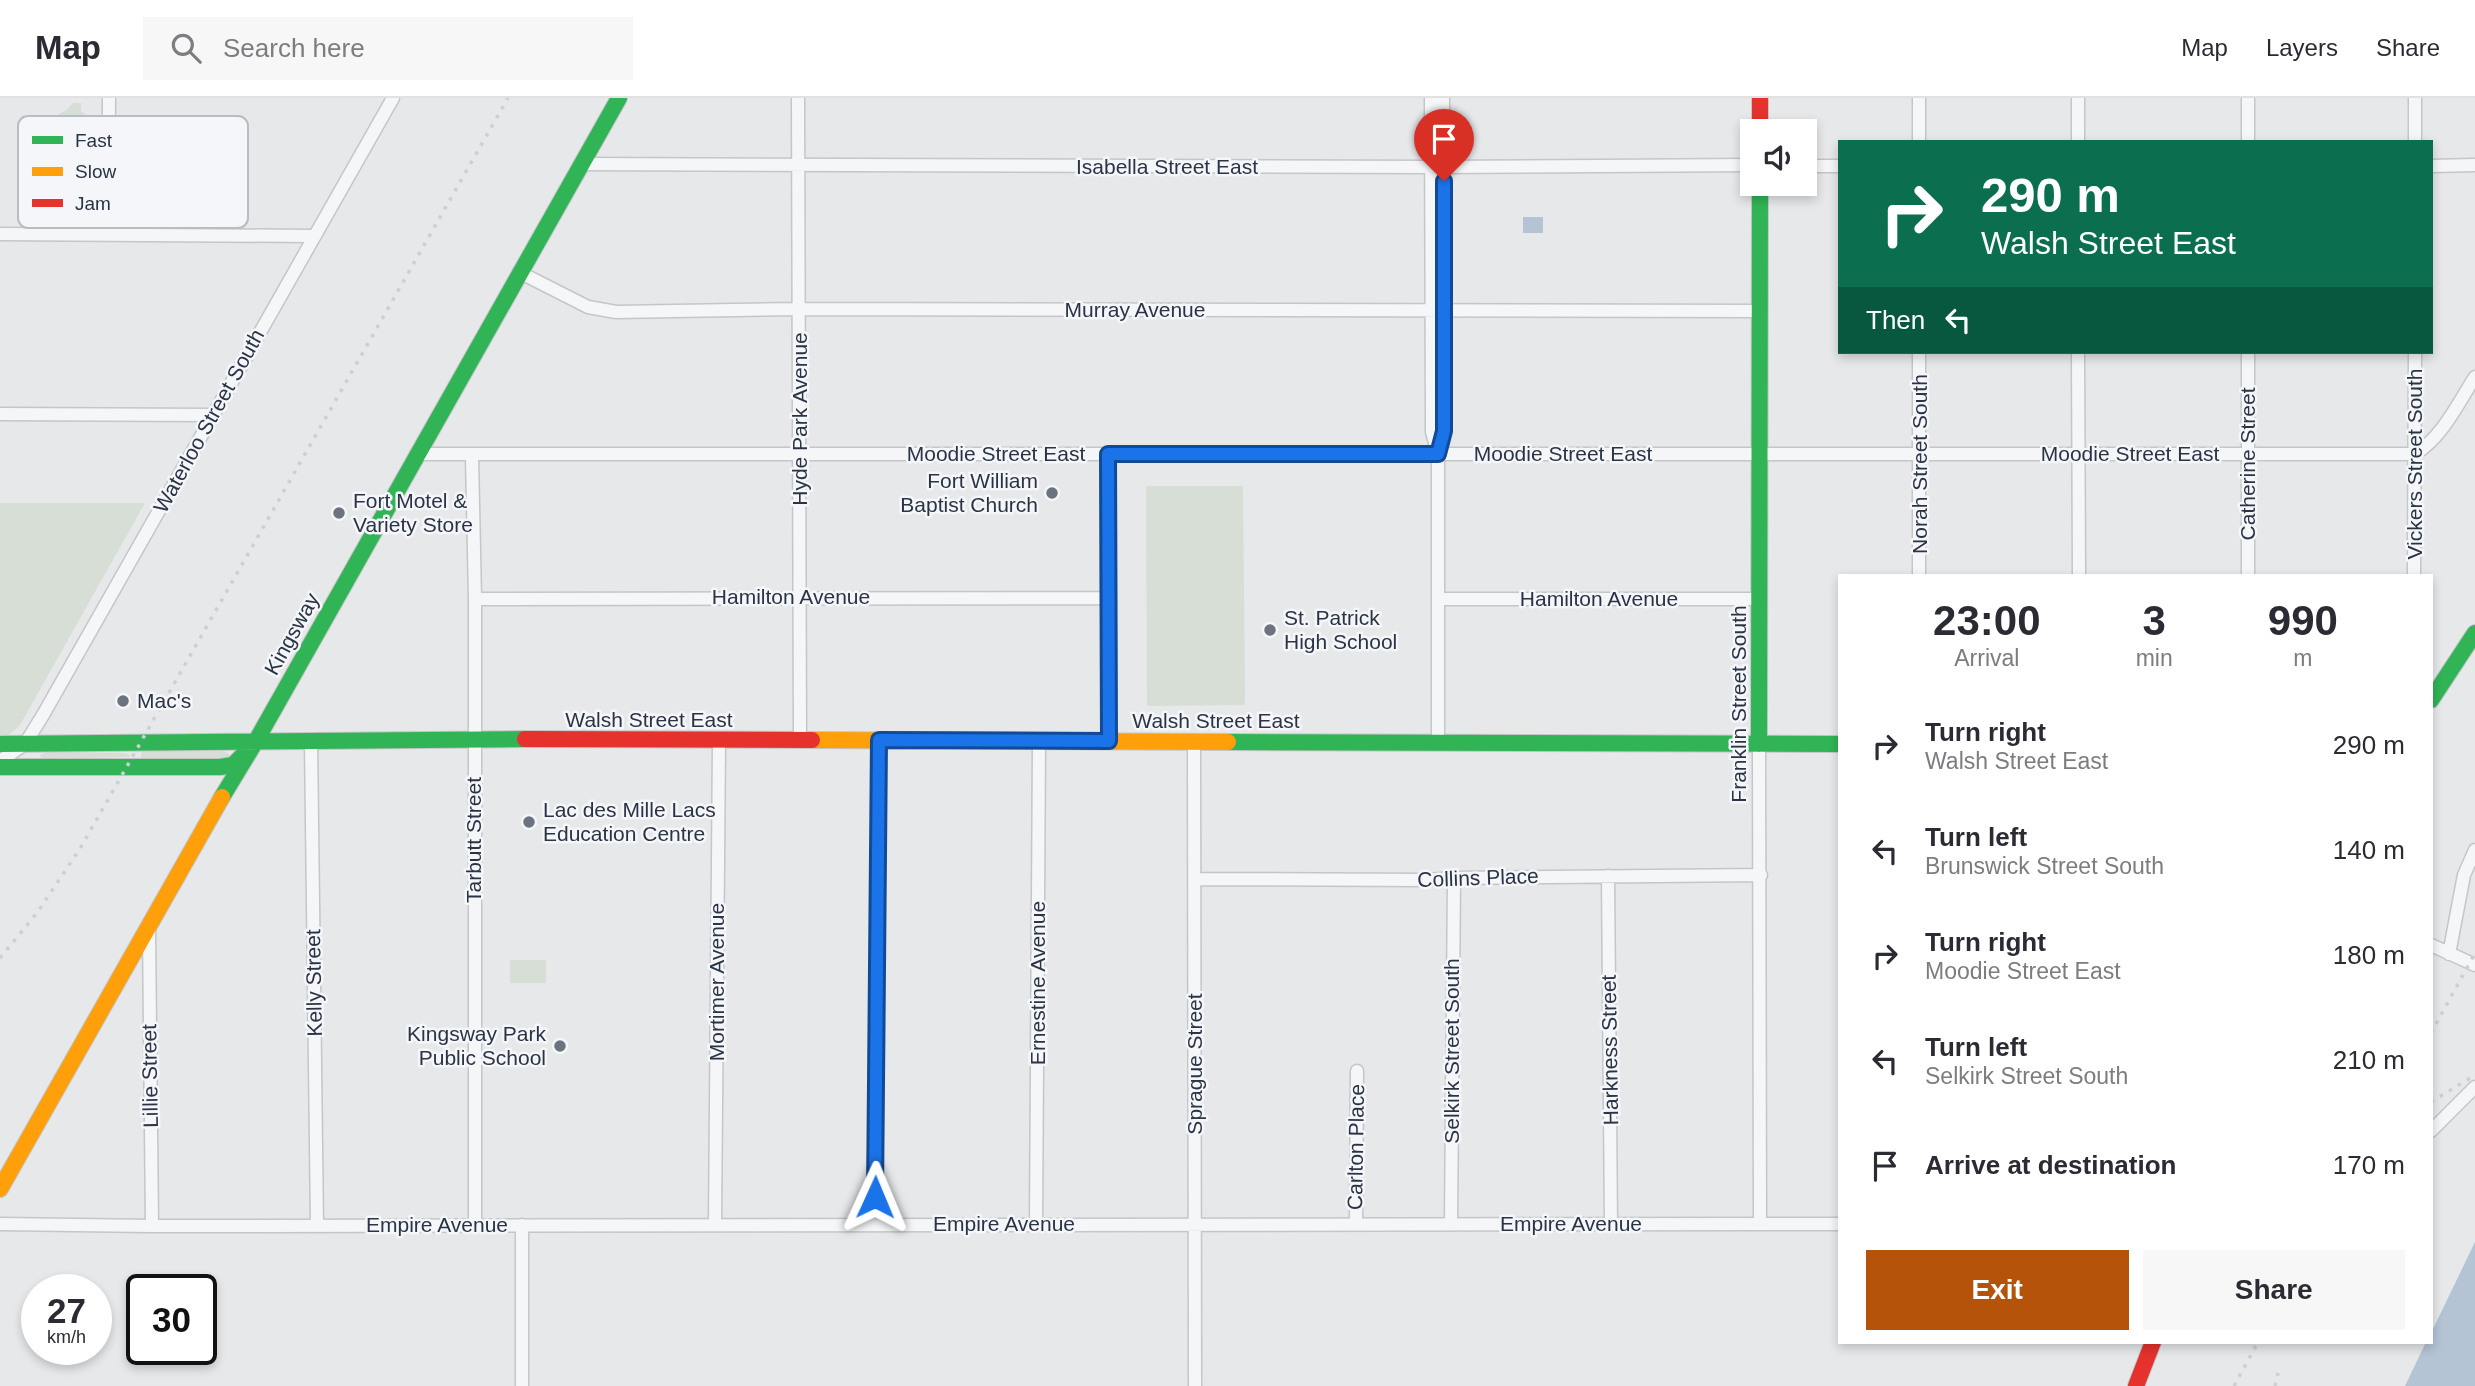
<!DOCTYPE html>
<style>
body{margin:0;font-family:Arial,sans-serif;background:#f7f7f7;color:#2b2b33;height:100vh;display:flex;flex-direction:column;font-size:26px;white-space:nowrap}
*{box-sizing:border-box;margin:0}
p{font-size:23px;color:#7c7c81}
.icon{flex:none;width:38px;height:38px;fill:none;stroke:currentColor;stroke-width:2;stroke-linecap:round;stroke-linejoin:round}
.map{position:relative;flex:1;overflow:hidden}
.panel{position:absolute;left:1838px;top:476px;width:595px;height:770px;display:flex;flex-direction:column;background:#fff;border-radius:0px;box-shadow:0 4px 10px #0003}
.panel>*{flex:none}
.banner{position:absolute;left:1838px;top:42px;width:595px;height:214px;border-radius:0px;box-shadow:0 4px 10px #0003;background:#0b6e4f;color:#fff;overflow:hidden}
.tools{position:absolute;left:1740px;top:21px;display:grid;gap:14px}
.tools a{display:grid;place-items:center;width:77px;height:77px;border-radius:0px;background:#fff;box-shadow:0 4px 10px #0003;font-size:35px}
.speed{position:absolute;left:21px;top:1176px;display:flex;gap:14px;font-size:35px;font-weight:700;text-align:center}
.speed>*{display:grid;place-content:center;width:91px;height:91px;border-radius:50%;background:#fff;box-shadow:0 4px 10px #0003;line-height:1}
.speed small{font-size:18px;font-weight:400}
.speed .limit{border:4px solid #111;border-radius:10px;background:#fff;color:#111}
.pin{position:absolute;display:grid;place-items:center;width:60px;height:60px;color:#fff;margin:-72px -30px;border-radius:50% 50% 50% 0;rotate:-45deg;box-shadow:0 0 7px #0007}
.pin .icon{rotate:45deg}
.me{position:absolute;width:77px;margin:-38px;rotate:1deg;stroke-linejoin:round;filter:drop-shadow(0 0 5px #0008)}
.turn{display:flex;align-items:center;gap:24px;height:147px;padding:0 28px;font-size:32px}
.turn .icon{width:91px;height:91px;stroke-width:2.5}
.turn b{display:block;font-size:49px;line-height:60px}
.then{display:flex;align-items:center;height:66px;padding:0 28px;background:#0003;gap:14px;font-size:26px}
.eta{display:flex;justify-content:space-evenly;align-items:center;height:119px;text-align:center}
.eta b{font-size:42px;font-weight:700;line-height:49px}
.primary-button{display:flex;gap:14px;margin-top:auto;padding:14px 28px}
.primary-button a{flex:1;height:80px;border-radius:0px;background:#b45309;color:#fff;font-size:28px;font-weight:700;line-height:80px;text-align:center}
.primary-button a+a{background:#f7f7f7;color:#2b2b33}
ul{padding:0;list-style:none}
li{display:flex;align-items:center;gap:21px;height:105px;padding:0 28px}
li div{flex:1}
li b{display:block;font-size:26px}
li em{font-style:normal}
header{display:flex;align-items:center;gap:42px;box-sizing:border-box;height:98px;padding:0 35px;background:#fff;border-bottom:2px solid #e1e1e2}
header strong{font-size:33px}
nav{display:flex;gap:38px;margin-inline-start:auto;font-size:24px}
.search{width:490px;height:63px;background:#f7f7f7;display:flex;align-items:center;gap:18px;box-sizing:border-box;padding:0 24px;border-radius:0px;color:#7c7c81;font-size:26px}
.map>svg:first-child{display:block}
.green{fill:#d6ded6}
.water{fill:#b4c4d5}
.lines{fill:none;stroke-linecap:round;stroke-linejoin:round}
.street-casing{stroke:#c4c6c8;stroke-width:15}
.fast-casing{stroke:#c4c6c8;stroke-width:18}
.slow-casing{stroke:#c4c6c8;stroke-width:18}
.jam-casing{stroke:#c4c6c8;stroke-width:18}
.street{stroke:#f5f6f7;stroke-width:12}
.fast{stroke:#30b455;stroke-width:16}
.slow{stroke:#ff9f0a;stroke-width:16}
.jam{stroke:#e5322d;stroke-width:16}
.rail{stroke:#cecfd2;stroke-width:3.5;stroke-dasharray:3.5 7;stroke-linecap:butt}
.route-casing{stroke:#114b97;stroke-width:18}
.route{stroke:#1a73e8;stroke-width:12}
.poi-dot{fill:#6c737f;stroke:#f4f6f9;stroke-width:2.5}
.labels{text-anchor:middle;stroke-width:5;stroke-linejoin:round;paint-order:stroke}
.street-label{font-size:21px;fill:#2b3445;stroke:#f4f6f9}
.poi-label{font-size:21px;fill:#2b3445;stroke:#f4f6f9;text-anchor:start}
.key{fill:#f4f6f9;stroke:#b8bcc3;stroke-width:2}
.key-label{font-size:19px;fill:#2b3445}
</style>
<header>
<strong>Map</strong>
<div class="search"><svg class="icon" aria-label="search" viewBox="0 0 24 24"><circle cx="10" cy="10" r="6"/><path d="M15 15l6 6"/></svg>Search here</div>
<nav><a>Map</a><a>Layers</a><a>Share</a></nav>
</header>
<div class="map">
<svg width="2475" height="1288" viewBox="0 0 2475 1288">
<rect width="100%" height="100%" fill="#e6e8ea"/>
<path class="green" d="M73,5H81V13L85,16V48H68V40H59V16L67,12Z
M1146,388H1243L1245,607L1147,608Z
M0,405H145L20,627L7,639H0Z
M146,653H224L232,658L231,662L141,661V655Z
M49,654L125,655L130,657V659L42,661L40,657Z
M510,862H546V885H510Z"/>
<path class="water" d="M1523,119H1543V135H1523Z
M2475,1144V1288H2405L2426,1244H2431V1235Z"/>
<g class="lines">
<defs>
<path id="street" d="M798,0L800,643
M1431,0L1432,334L1438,356V644
M1919,0V44
M2078,0V44
M2248,0V44
M2415,0V44
M581,66L1431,69L1752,67
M1804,68H1839
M2431,68L2475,67
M0,136L313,138
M108,136L109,0
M519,174L588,209L616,214L799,211L1759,213
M2078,254L2079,478
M2248,254V478
M0,316L213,317
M416,356H2415
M1108,356L1109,643
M1438,356L1444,333L1443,0
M2415,356C2443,338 2457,307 2475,279
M472,358L475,501V1127
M1919,478V254
M2414,478L2415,254
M475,501L1108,500
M1439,501H1759
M311,643L317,1127
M1194,644L1195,1288
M1759,646L1760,1126
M0,663L25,646L43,617L393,0
M1608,778L1611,1127
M1195,781L1427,782L1454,780L1761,777
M149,831L152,1128
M2431,847L2475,867
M2449,856L2464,777L2475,752
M2431,1033L2475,989
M0,1126L152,1128L1839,1126
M715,1126L719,643
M875,1126L879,642
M1036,1126L1039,644
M1356,1126L1357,973
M1451,1126L1454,780
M522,1127V1288"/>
<path id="fast" d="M2431,602L2475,535
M1228,644L1839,646
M0,646L525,641
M1759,646L1760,86
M0,669H220L233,667L244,656
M222,699L256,643L619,0"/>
<path id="slow" d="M812,642L1228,644
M0,1091L222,699"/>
<path id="jam" d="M1760,0V33
M525,641L812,642
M2136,1288L2153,1244"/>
</defs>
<use href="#street" class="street-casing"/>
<use href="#fast" class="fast-casing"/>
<use href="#slow" class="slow-casing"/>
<use href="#jam" class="jam-casing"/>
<use href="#street" class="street"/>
<use href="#fast" class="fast"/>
<use href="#slow" class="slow"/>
<use href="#jam" class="jam"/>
<path class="rail" d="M0,860L37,815L81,749L508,0
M2431,935L2475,855
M2431,1004L2475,977
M2234,1288L2258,1244
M2275,1288L2278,1275"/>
</g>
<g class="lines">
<defs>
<path id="route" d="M875,1099L879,642L1109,643L1108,356H1438L1444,333V83"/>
</defs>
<use href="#route" class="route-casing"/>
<use href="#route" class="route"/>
</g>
<g class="poi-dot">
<circle cx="1052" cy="395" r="7"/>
<circle cx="339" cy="415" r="7"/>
<circle cx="1270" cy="532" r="7"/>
<circle cx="123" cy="603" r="7"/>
<circle cx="529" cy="724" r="7"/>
<circle cx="560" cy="948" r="7"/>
</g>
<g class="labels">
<g class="street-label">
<text x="1167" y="76">Isabella Street East</text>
<text x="1135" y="219">Murray Avenue</text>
<text transform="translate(800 321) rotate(-90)" y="7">Hyde Park Avenue</text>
<text transform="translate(209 323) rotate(-61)" y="7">Waterloo Street South</text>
<text x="996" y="363">Moodie Street East</text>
<text x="1563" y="363">Moodie Street East</text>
<text x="2130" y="363">Moodie Street East</text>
<text transform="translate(1920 366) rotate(-90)" y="7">Norah Street South</text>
<text transform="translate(2248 366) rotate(-90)" y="7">Catherine Street</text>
<text transform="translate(2415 366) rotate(-90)" y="7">Vickers Street South</text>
<text x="791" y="506">Hamilton Avenue</text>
<text x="1599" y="508">Hamilton Avenue</text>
<text transform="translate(292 536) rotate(-61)" y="7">Kingsway</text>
<text transform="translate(1739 606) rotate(-90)" y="7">Franklin Street South</text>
<text x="649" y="629">Walsh Street East</text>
<text x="1216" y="630">Walsh Street East</text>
<text transform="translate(474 742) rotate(-90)" y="7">Tarbutt Street</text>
<text transform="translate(1478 780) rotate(-2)" y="7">Collins Place</text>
<text transform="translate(717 884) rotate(-90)" y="7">Mortimer Avenue</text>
<text transform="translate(314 885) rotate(-91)" y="7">Kelly Street</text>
<text transform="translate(1038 885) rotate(-90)" y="7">Ernestine Avenue</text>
<text transform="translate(1610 952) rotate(-91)" y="7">Harkness Street</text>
<text transform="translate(1452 953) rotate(-90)" y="7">Selkirk Street South</text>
<text transform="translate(1195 966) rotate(-90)" y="7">Sprague Street</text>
<text transform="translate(150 978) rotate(-91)" y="7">Lillie Street</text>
<text transform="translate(1356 1049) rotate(-89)" y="7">Carlton Place</text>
<text x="1004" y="1133">Empire Avenue</text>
<text x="1571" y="1133">Empire Avenue</text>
<text x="437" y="1134">Empire Avenue</text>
</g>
<g class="poi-label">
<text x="1038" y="390" text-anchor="end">Fort William<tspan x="1038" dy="24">Baptist Church</tspan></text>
<text x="353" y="410">Fort Motel &amp;<tspan x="353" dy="24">Variety Store</tspan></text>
<text x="1284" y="527">St. Patrick<tspan x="1284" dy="24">High School</tspan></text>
<text x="137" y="610">Mac's</text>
<text x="543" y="719">Lac des Mille Lacs<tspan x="543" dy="24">Education Centre</tspan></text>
<text x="546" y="943" text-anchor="end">Kingsway Park<tspan x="546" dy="24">Public School</tspan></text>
</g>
</g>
<rect x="18" y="18" width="230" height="112" rx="10" class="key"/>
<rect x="32" y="38" width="31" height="8" fill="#30b455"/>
<rect x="32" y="69" width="31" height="9" fill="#ff9f0a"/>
<rect x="32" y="101" width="31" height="8" fill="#e5322d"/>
<g class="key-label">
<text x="75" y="49">Fast</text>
<text x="75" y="80">Slow</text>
<text x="75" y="112">Jam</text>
</g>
</svg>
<div class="tools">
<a><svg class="icon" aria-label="sound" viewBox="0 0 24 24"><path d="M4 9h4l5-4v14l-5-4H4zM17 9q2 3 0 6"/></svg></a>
</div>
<div class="speed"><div>27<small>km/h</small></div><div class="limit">30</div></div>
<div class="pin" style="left:1444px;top:83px;background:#d93025"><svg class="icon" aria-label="arrive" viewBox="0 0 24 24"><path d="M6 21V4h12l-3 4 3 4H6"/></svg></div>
<svg class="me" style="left:875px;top:1099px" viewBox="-20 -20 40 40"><path d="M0-17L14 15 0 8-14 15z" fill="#1a73e8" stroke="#fff" stroke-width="4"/></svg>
<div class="banner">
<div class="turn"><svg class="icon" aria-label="right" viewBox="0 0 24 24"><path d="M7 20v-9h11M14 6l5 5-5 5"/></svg><div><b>290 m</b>Walsh Street East</div></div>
<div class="then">Then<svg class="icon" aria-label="left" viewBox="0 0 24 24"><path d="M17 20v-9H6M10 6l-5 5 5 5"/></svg></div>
</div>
<section class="panel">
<div class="eta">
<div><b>23:00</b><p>Arrival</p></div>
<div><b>3</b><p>min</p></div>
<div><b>990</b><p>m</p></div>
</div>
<ul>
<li><svg class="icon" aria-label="right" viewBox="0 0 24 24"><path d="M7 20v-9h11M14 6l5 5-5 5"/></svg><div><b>Turn right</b><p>Walsh Street East</p></div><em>290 m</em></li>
<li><svg class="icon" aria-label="left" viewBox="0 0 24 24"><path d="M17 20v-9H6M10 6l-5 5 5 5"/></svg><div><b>Turn left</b><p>Brunswick Street South</p></div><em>140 m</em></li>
<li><svg class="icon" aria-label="right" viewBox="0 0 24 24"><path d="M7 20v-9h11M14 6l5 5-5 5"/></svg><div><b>Turn right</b><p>Moodie Street East</p></div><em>180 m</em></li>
<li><svg class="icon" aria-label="left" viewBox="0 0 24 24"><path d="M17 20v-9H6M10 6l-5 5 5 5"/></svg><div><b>Turn left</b><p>Selkirk Street South</p></div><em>210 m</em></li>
<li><svg class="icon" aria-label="arrive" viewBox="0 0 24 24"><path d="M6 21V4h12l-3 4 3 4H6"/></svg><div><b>Arrive at destination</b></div><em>170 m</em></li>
</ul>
<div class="primary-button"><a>Exit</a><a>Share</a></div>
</section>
</div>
